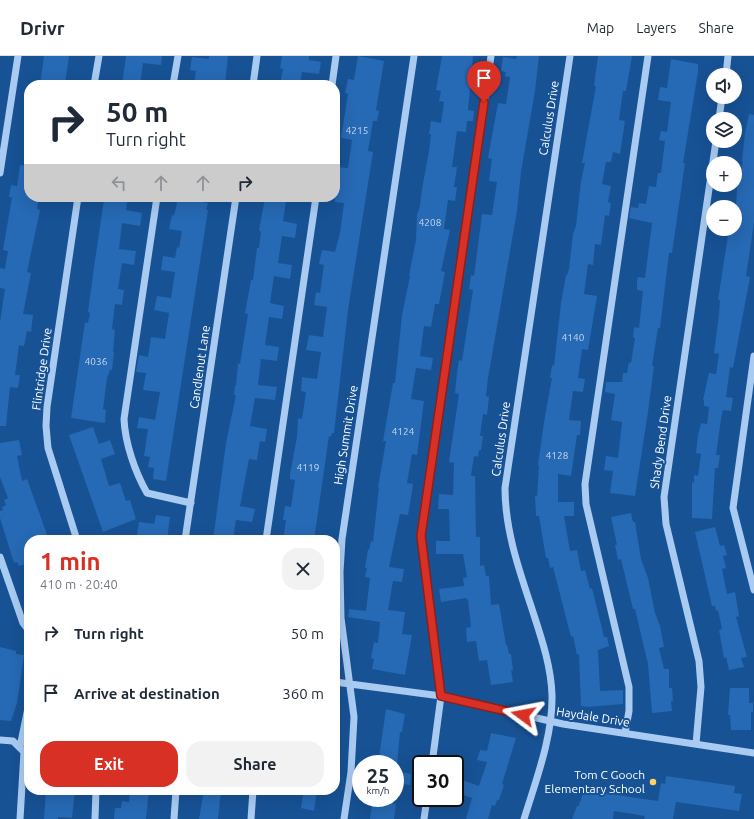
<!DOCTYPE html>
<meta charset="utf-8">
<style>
body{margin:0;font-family:Ubuntu,sans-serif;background:#f2f2f3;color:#1f2937;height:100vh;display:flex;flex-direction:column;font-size:15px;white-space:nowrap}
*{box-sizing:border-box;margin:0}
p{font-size:13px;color:#747a83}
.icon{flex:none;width:22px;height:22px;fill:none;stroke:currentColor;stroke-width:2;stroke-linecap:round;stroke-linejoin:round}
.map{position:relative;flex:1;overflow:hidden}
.drawer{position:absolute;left:24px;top:479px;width:316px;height:260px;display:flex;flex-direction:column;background:#fff;border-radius:16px;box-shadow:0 4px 16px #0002}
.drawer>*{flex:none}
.banner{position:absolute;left:24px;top:24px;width:316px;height:122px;border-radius:16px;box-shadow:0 4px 16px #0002;background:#fff;color:#1f2937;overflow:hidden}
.buttons{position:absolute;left:706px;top:12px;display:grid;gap:8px}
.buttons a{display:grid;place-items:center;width:36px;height:36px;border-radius:50%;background:#fff;box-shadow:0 4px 16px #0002;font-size:20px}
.speed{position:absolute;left:352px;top:699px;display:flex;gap:8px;font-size:20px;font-weight:700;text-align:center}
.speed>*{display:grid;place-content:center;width:52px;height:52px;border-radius:50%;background:#fff;box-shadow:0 4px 16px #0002;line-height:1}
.speed small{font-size:10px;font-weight:400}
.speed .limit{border:2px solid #111;border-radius:6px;background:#fff;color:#111}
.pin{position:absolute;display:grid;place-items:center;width:34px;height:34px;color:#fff;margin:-41px -17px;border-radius:50% 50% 50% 0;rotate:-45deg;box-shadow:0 0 4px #0007}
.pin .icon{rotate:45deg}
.me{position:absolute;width:44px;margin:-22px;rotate:283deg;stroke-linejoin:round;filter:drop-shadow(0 0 3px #0008)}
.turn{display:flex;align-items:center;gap:14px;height:84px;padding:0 16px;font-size:18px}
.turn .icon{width:52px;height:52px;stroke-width:2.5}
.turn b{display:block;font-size:28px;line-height:34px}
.lanes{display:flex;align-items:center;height:38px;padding:0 16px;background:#0003;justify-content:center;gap:20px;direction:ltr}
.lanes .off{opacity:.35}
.round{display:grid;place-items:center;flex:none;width:42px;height:42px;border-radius:16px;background:#f2f2f3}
.summary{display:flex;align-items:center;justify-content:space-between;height:68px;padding:0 16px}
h1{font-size:24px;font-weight:600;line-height:30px;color:#d93025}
.primary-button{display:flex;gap:8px;margin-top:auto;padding:8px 16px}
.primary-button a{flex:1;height:46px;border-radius:16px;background:#d93025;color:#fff;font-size:16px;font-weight:600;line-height:46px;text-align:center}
.primary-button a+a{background:#f2f2f3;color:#1f2937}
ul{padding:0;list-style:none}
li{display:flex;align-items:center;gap:12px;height:60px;padding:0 16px}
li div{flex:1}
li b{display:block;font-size:15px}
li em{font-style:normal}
header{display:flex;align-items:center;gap:24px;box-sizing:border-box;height:56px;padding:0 20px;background:#fff;border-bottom:1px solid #e0e1e3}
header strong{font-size:19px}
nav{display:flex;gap:22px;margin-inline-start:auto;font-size:14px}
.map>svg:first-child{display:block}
.building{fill:#2669b4}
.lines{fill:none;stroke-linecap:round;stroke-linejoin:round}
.minor{stroke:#a9cbf1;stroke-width:7}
.route-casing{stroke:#8d1f18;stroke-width:10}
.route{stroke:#d93025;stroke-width:7}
.poi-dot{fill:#ffcf69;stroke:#175295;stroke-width:1.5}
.labels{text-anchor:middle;stroke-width:4;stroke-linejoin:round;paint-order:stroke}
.number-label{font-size:10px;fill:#c9daec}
.street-label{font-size:12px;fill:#fff;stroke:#175295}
.poi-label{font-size:12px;fill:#fff;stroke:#175295;text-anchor:end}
</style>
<header>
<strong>Drivr</strong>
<nav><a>Map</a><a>Layers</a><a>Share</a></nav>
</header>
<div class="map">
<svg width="754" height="763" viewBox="0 0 754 763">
<rect width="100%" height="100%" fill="#175295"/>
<path class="building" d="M44,0H69L65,29H40Z
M126,0H162L161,9L143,7L140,29H122Z
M209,0H228L225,29H194L196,15L190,14L192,1L209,3Z
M282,0H309V4L321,6L319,18L302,16L300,29H280L283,13L280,12Z
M358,0L384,5L376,54L379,55L377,65H373L368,95L373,96L348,254L334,377H332L331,381L329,380L314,484H283L286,464H283L285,450L291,451L295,424L290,423V418L297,381L298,362L302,363L306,336L301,335L302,321L317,323L321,296L306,294L309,279L323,281L327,251L314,249L316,236L320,237L324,209L319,208L322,194L335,196L340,177L344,147L335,146V111L348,112L352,84L341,82L348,38L345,37L348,23L354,24Z
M442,0H473L468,54L474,55L473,65H467L466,76L457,75L452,111H457L454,131H457L455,145L448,144L444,173L450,174L441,215L445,216L439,248H435L431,271L424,270L420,300L433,302L431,314L416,312L411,343L424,345L417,399L412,398L407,427L413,428L411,442L408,459L400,458L389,511L404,513L402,526L393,525L388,554L405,556L402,578L412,579L405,619L372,613L374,603L371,602L374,586L378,587L380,566L348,561L349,553L366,555L370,522L365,521L367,512H365L368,493L369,494L371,485L373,486L379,431H378L386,385H383L393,327H395L402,259L410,220L409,219L416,184L417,159L420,150L422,133L429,95L431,78H429L431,65L441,67L444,46L439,45L441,35L436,34Z
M517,0H539L535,35L521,116L517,155L488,322L486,340L489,341L487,359L483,358L480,380H483L481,394H479L478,401L474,400L471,420H475L476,481H480V510L484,509L486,520H489L491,549L499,548L506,589H507L509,598H511L513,614H511L513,626L491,629L487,604L479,605L476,585L467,586L466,572L471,571L468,544L466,542L441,546L439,533L464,530L463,522L467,521L463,498H436V485H450L449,453H438L439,438L453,439L454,407L449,406L459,338L455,337L457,317L459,304L462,305L473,234L469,233L471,219L474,220L482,158L492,159L497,126L489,125L492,103L488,102L498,47L506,48L510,21L505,20L506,16L501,15L503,1L516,3Z
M598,0H632L626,35H623L619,64L625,65L620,98L613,96L611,106H606L602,128L611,130L608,146L611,147L609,160L605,159L601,189L595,188L593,209L588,208L584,238L597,240L588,294L582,293L578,322L585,323L583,336L573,335L569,364L581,365L580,379H577L571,420L558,418V446H574V460H564L570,495L577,494L581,515L585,514L590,533L592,532L604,581H607L609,590L598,594L600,635L623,634V648L587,651L581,650L579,598L577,599L573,580L571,581L553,511L550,512L548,502H546L539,460H536L535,440H537L539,410L538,409L544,366L552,322H550L552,309L554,310L561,247L566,219H567L569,213L573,178L576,170L581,125L585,107H582L596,30H594Z
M671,3L698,8V16L683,107H685L672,197H669L660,272H658L652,310H654L648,356L635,440L610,437L613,415L604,414L606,400L618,402L622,366L611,364L615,338L605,336L606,326H622L623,317H627L629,306L631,307L635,282L633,281L634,271L639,272L643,235L637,234V225L638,221L645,222L652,167L629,162L631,151L638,152L639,147L646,148L649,130L656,131L658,117H661L665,85L659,84L661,75L667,76L671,46L658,44L660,31L667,32Z
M749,58L754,59V167L746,220L750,221L733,312L730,311L726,341L733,342L731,355L723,354L721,363L716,399H720L718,412H715L712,463L692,462V426L694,427V419L698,420L701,398L696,397L698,379L701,367L707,368L709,351L704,350V344H703L709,317L716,318L719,298L714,297L719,258L720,244H718L729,173H735L737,132L743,106L742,105L745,77Z
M20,109L29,110V141H39L37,153L40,154L27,216L31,217L23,258L33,259L31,276L27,275L24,290L19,289L15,319H20L18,332L10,331L6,370H0V266L5,233L0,232V212L5,213L8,195L3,194L12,141H9L11,129L17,130Z
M106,141H128L126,154L142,157L140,170L122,167L119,193L136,195L134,209L122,207L118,233L124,234L122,249L115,248L112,273L115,274L113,296H114L112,314H110L107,322L103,353L106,354L105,367L71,362L85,266L88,267L90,257L88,256L94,211L104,144H106Z
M178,142L208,147L206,154H208L166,425L153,423L154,412L148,411L150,401L144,400L148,373L137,372L139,361L155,364L160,336L143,334L146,317L136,316L139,299L148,301L151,281L165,283L169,257L154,254L157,240L171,242L175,216L161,214L163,200L175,202L177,191L179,192L182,175L169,173L172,159L174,160Z
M265,142L286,145L283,165L297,168L295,182L282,180L278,207L292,209L290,223L274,220L270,247L284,250L282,263L269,261L265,289L279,291L277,305L261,303L258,329L277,331L275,344L255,342L250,370L267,373L265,386L260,385L257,404L249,403L240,450L255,453L252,466L236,464L233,484H213L226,387L236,339H234L235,330H236L238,307L240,308L248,258L245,257L251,224H253L257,192H259L261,176L259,174Z
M93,371L99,388L110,384L115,398L101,403L109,430L120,427L126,445L130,444L136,463L103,476L69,379Z
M19,384L22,399L17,400L22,425L27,423L49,484H29V507L19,510L17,506L14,507L0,462V455L3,454L2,451L6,449L4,444L8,442L0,421V387Z
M631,457L633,466H635L641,503L648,522L655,557L660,570L664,591L659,592L664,613H669V632H672L673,645H671L672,655L652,657L648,608L635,553H633L621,503L618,504L615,489H617L611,461Z
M156,459L170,461L167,484H136L139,466L154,468Z
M715,471L720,490L724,489L727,499L723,500L726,512L722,513L727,538L735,536L739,560L736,561L747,601L741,602L744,611L729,614L726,601L724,602L719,574L722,573L718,554L716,555L715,550H712L695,476Z
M0,591L16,595V598L24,599L17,647L11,665L0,664Z
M730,632H749V647H753V656H751V674H731L730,659H728Z
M386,653L405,658L402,676H400L397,708H378Z
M491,677L516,682L502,728L504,729L499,744H497L495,750L492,749L488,763H466L472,742L457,737L462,724L479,730L487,706L477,704L480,694L487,695Z
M395,715L411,718L410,729L395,727Z
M666,720L735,730L734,737L742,738L739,755L676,746L673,763H644L645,760L614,755L613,763H572L577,750H579L580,745H581L583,734L658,745L661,727L665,728Z
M46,734H75L72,762L58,761V763H44Z
M130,734H149L146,763H114L115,752H121L122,745L129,746Z
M204,734H221L218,763H199Z
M304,734H317L314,755L301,752Z
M373,742H391L390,747L396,748L394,763H370Z"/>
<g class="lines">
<path class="minor" d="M726,19L728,0
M94,29L99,0
M173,29L178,0
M253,29L257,0
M332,29L336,0
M719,63L722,41
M0,117L18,0
M157,141L124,363C125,387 135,416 147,437L191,447
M754,300L733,452L754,534
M77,484L48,392L46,370L47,351L78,141
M185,484L236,141
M266,484L316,141
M0,501L23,567L29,575
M335,626L441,640L563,668L754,697
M625,677L629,655V631L586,448L585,428L648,0
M0,684L13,685L24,696L20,763
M696,688L701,631L699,605L666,468L664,441L716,85
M20,691L29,647
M432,708L441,640L421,480L491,0
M95,763L96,734
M174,763L176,734
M251,763L253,734
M344,763L351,716L354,661L341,562L340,516L342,483L414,0
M424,763L427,742
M524,763C536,724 553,680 552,639C551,609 541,581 532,553C519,514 505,474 505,432L570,0"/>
</g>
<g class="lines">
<defs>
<path id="route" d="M484,46L421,480L441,640L523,659"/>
</defs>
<use href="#route" class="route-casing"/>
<use href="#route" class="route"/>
</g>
<circle class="poi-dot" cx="653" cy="726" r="4"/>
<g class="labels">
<g class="number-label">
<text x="357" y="78">4215</text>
<text x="430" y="170">4208</text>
<text x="573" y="285">4140</text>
<text x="96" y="309">4036</text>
<text x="403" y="379">4124</text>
<text x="557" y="403">4128</text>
<text x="308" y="415">4119</text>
</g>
<g class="street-label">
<text transform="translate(549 62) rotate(-81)" y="4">Calculus Drive</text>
<text transform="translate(200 311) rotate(-82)" y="4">Candlenut Lane</text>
<text transform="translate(42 313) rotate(-82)" y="4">Flintridge Drive</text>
<text transform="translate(346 379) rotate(-81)" y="4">High Summit Drive</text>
<text transform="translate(501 383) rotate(-82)" y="4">Calculus Drive</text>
<text transform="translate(661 386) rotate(-82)" y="4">Shady Bend Drive</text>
<text transform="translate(593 661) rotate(9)" y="4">Haydale Drive</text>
</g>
<g class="poi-label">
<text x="645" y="723">Tom C Gooch<tspan x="645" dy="14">Elementary School</tspan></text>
</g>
</g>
</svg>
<div class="buttons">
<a><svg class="icon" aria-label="sound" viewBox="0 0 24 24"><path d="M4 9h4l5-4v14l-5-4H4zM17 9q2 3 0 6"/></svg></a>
<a><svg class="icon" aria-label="layers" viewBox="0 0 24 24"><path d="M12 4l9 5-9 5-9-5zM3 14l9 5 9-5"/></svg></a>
<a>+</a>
<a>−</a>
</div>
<div class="speed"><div>25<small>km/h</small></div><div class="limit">30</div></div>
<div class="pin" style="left:484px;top:46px;background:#d93025"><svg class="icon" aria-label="arrive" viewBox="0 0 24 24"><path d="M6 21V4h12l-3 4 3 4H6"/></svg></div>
<svg class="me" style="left:523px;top:659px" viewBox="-20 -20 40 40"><path d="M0-17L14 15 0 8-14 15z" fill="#d93025" stroke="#fff" stroke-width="4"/></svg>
<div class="banner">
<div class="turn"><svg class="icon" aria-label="right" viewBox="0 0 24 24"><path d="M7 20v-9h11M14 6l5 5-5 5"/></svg><div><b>50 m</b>Turn right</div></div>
<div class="lanes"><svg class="icon off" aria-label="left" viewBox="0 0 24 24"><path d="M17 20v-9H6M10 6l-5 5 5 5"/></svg><svg class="icon off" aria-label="ahead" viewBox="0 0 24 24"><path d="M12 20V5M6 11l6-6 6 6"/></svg><svg class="icon off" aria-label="ahead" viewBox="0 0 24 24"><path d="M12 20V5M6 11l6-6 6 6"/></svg><svg class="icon" aria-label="right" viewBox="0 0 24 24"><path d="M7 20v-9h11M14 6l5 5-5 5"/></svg></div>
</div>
<section class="drawer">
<div class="summary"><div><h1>1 min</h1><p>410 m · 20:40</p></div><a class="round"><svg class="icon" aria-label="close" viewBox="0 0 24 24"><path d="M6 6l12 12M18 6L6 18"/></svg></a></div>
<ul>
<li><svg class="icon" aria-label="right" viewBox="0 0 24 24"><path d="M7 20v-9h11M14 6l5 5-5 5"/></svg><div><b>Turn right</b></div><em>50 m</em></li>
<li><svg class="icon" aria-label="arrive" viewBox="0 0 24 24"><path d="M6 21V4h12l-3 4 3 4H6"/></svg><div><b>Arrive at destination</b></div><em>360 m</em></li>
</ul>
<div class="primary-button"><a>Exit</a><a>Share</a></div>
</section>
</div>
